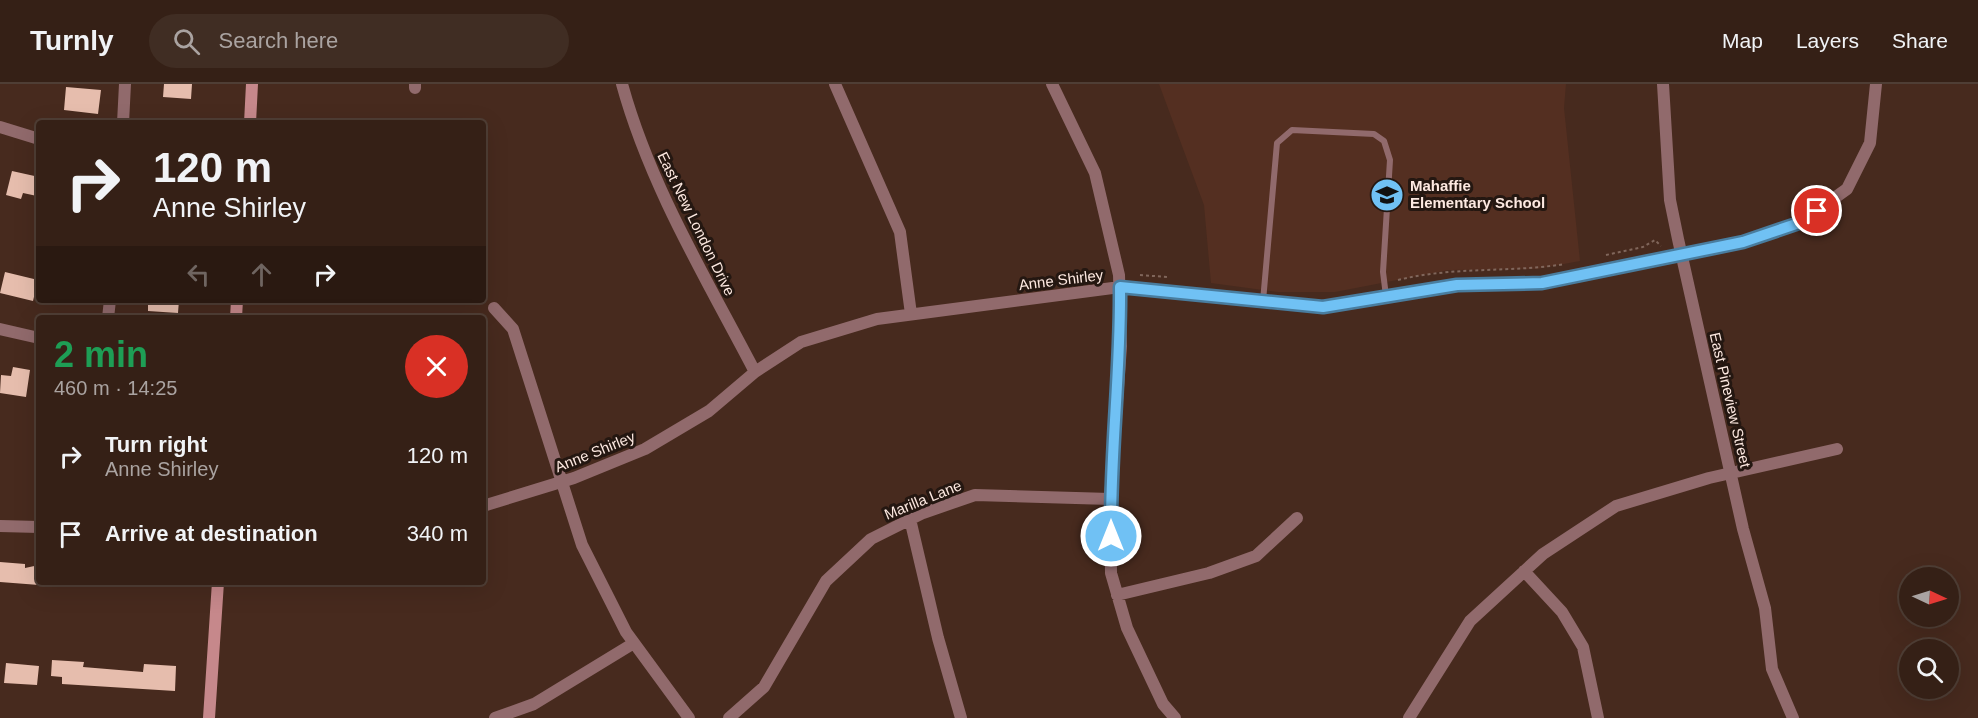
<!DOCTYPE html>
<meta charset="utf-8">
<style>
body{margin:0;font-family:Arial,sans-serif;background:#402d23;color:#f1f3f6;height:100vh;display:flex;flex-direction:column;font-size:22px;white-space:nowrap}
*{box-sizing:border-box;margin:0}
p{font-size:20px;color:#aaa3a1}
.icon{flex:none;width:33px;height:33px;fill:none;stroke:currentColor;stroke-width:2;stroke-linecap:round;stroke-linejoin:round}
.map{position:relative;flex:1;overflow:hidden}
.details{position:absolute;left:36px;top:231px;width:450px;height:270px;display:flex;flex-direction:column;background:#352016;border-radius:6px;box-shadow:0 6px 24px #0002,0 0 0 2px #4f3e35}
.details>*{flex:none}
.banner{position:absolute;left:36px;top:36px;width:450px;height:183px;border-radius:6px;box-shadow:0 6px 24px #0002,0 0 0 2px #4f3e35;background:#352016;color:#f1f3f6;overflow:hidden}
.needle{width:39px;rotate:94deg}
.tools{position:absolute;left:1899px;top:483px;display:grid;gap:12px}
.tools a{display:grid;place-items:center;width:60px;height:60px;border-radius:50%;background:#352016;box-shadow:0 6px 24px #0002,0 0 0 2px #4f3e35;font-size:30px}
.pin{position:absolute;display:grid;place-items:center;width:51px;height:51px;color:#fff;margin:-26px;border:3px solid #fff;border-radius:50%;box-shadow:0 2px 6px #0007}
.me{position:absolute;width:66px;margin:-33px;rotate:0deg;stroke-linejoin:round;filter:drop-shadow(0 0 4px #0008)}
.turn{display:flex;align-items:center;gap:21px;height:126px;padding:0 18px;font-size:27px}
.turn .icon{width:78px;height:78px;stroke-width:2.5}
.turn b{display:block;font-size:42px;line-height:51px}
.lanes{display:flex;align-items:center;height:57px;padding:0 18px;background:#0003;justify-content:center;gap:30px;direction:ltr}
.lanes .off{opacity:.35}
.round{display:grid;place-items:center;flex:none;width:63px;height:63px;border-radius:32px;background:#402d23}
.summary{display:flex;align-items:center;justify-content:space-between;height:102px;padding:0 18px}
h1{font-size:36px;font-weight:700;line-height:45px;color:#1e9e55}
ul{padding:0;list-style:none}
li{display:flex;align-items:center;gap:18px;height:78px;padding:0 18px}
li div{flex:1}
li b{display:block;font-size:22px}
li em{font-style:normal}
header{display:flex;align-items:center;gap:36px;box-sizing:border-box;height:84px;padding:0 30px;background:#352016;border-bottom:2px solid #4f3e35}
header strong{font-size:28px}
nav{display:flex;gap:33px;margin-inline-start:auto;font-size:21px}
.search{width:420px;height:54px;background:#402d23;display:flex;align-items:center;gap:15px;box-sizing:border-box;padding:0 21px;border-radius:33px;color:#aaa3a1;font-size:22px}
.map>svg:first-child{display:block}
.built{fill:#542f21}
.building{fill:#e6bdad}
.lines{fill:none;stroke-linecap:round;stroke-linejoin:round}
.path{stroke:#80665b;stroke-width:2;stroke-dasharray:3 3;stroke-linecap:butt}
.lane{stroke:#916a6c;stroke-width:6}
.street{stroke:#916a6c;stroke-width:12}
.secondary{stroke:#c6888b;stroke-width:12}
.route-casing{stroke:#497d9f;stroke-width:15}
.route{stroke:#70c1f4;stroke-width:10}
.labels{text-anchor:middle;stroke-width:6;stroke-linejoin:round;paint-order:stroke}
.poi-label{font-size:15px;font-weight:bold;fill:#fde9e1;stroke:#241711;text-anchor:start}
.street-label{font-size:15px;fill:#fde9e1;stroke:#241711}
</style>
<header>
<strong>Turnly</strong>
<div class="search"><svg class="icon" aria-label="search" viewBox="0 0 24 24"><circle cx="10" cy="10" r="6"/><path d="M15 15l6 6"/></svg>Search here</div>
<nav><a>Map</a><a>Layers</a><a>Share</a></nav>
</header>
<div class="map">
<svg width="1978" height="634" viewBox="0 0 1978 634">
<rect width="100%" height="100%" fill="#472a1e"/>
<path class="built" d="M1159,0H1566L1564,24L1580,177L1537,185L1449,186L1335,208H1278L1211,199L1204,121Z"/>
<path class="building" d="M164,0H192L191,15L163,13Z
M66,3L101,6L98,30L64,26Z
M12,87L39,93L37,112L23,109L21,115L6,111Z
M5,188L38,196L33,217L0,209Z
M148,216H179L178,229L148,227Z
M13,283L30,286L26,313L0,309L1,291L11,292Z
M0,478L25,480V484L39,481V501L0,498Z
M52,576L84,578L83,583L143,588L144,580L176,582L175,607L62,600V593L51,592Z
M6,579L39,582L37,601L4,599Z"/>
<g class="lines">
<path class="path" d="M1606,171L1643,163L1655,156L1661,162
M1140,191L1167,193
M1398,196C1455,182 1509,189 1565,180"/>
<path class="lane" d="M1263,217L1277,59L1292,46L1374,50L1384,57L1390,76L1383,188L1386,212"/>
<path class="street" d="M415,0V4
M622,0C650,102 706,194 755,288
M835,0L900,148L911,230
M1052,0L1095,89L1119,191L1121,262L1110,415L1111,489L1127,544L1163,620L1175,634
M1663,0L1670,116L1678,155L1743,445L1765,524L1772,585L1793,634
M123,39L125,0
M0,43L39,55
M494,224L513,245L582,461L626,548L689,634
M108,234L110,216
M0,245L39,254
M483,422L574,394L645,365L709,327L755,288L801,258L877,235L1120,203L1323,223L1457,201L1542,199L1743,158L1801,138L1847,105L1870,59L1876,0
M910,435L938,554L961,634
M0,442L39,443
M1524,487L1562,528L1583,563L1598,634
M1117,511L1209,489L1256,472L1297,434
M495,634L534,620L634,559
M729,634L764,603L826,497L871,455L923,429L975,411L1110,415
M1409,634L1470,537L1543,470L1616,422L1709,394L1837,365"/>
<path class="secondary" d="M250,39L252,0
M236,234L237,216
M209,634L218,498"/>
</g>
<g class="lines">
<defs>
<path id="route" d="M1111,452C1110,369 1121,286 1120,203L1323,223L1457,201L1542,199L1743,158L1802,138L1817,127"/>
</defs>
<use href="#route" class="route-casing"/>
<use href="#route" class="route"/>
</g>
<defs>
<symbol id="school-disc" viewBox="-11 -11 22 22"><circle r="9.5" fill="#70c1f4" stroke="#241711"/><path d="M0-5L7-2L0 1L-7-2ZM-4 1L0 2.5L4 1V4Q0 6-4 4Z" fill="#111"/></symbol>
</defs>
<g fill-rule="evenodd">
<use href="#school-disc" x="1368" y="92" width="38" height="38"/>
</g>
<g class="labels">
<g class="poi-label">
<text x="1410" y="107">Mahaffie<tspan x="1410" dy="17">Elementary School</tspan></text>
</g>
<g class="street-label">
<text transform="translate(696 140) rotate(64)" y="5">East New London Drive</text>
<text transform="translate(1061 196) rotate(-7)" y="5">Anne Shirley</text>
<text transform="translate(1730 316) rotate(77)" y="5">East Pineview Street</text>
<text transform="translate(595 368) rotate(-22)" y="5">Anne Shirley</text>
<text transform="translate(923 416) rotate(-22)" y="5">Marilla Lane</text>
</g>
</g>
</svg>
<div class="tools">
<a><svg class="needle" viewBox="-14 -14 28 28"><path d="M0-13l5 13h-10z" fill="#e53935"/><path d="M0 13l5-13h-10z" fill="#aaa3a1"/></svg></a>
<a><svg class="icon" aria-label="search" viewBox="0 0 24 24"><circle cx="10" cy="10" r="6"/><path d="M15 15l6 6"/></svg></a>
</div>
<div class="pin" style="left:1817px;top:127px;background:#d93025"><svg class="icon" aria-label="arrive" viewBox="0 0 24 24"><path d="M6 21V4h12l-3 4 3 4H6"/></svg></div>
<svg class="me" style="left:1111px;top:452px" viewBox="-20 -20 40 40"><circle r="17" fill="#70c1f4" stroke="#fff" stroke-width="3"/><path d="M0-11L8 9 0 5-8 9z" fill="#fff"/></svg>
<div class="banner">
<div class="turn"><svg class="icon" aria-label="right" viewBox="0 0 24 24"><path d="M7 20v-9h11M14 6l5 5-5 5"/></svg><div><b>120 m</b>Anne Shirley</div></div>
<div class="lanes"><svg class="icon off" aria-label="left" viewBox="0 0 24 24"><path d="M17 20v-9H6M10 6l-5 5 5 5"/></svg><svg class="icon off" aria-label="ahead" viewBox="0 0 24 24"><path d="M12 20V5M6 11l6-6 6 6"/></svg><svg class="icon" aria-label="right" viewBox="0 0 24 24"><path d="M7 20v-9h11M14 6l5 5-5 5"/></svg></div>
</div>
<section class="details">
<div class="summary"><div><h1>2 min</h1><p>460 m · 14:25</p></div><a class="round" style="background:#d93025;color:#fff"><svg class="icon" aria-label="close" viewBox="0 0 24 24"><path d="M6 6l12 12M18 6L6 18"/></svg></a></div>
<ul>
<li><svg class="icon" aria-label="right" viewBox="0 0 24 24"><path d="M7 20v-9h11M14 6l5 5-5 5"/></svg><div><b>Turn right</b><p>Anne Shirley</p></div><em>120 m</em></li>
<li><svg class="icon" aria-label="arrive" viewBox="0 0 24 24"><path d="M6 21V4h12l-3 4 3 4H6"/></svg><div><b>Arrive at destination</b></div><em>340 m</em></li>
</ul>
</section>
</div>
